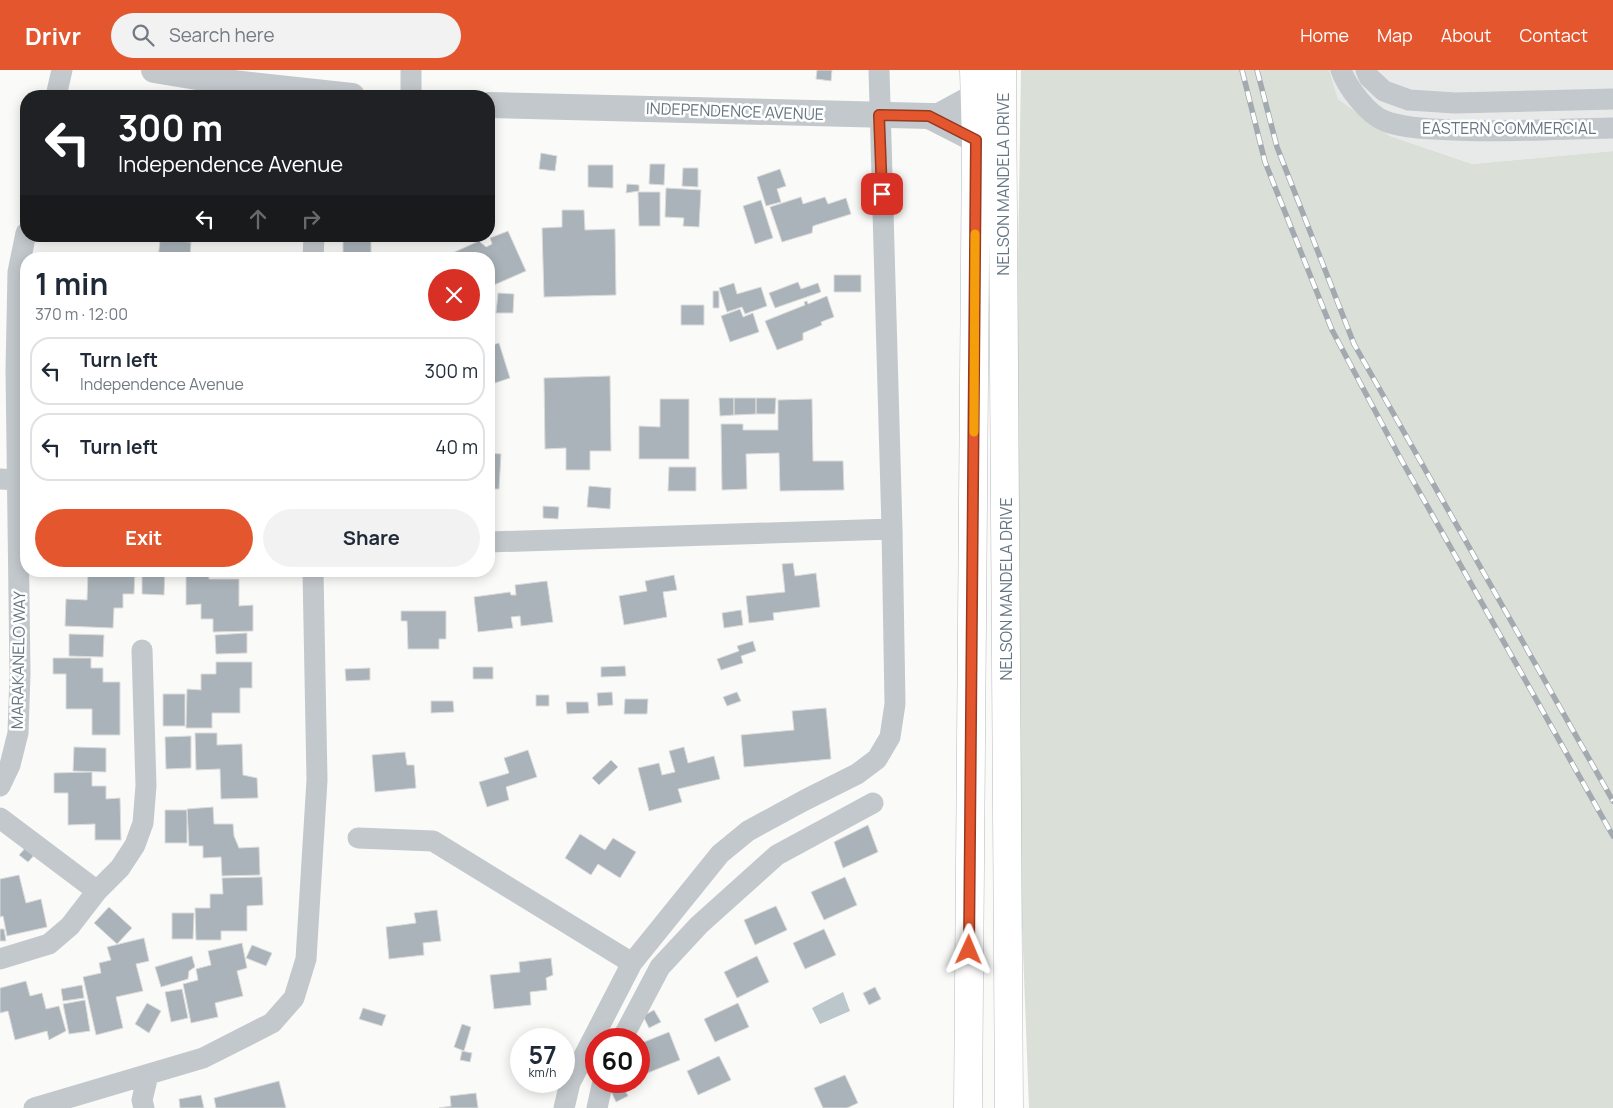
<!DOCTYPE html>
<meta charset="utf-8">
<style>
body{margin:0;font-family:Manrope,sans-serif;background:#f2f2f3;color:#1f2937;height:100vh;display:flex;flex-direction:column;font-size:19px;white-space:nowrap}
*{box-sizing:border-box;margin:0}
p{font-size:16px;color:#747a83}
.icon{flex:none;width:28px;height:28px;fill:none;stroke:currentColor;stroke-width:2;stroke-linecap:round;stroke-linejoin:round}
.map{position:relative;flex:1;overflow:hidden}
.side{position:absolute;left:20px;top:182px;width:475px;height:325px;display:flex;flex-direction:column;background:#fff;border-radius:20px;box-shadow:0 2px 12px #0003}
.side>*{flex:none}
.top-card{position:absolute;left:20px;top:20px;width:475px;height:152px;border-radius:20px;box-shadow:0 2px 12px #0003;background:#202124;color:#fff;overflow:hidden}
.speed{position:absolute;left:510px;top:958px;display:flex;gap:10px;font-size:25px;font-weight:700;text-align:center}
.speed>*{display:grid;place-content:center;width:65px;height:65px;border-radius:50%;background:#fff;box-shadow:0 2px 12px #0003;line-height:1}
.speed small{font-size:12px;font-weight:400}
.speed .limit{border:8px solid #d22;background:#fff;color:#111}
.pin{position:absolute;display:grid;place-items:center;width:42px;height:42px;color:#fff;margin:-21px;border-radius:10px;box-shadow:0 2px 8px #0006}
.me{position:absolute;width:55px;margin:-28px;rotate:1deg;stroke-linejoin:round;filter:drop-shadow(0 0 4px #0008)}
.turn{display:flex;align-items:center;gap:18px;height:105px;padding:0 15px;font-size:22px}
.turn .icon{width:65px;height:65px;stroke-width:2.5}
.turn b{display:block;font-size:35px;line-height:42px}
.lanes{display:flex;align-items:center;height:48px;padding:0 15px;background:#0003;justify-content:center;gap:25px;direction:ltr}
.lanes .off{opacity:.35}
.round{display:grid;place-items:center;flex:none;width:52px;height:52px;border-radius:26px;background:#f2f2f3}
.overview{display:flex;align-items:center;justify-content:space-between;height:85px;padding:0 15px}
h1{font-size:30px;font-weight:700;line-height:38px}
.primary-button{display:flex;gap:10px;margin-top:auto;padding:10px 15px}
.primary-button a{flex:1;height:58px;border-radius:30px;background:#e4572e;color:#fff;font-size:20px;font-weight:700;line-height:58px;text-align:center}
.primary-button a+a{background:#f2f2f3;color:#1f2937}
ul{padding:0;list-style:none}
li{display:flex;align-items:center;gap:15px;height:68px;margin:0 10px 8px;padding:0 5px;border:2px solid #e0e1e3;border-radius:20px}
li div{flex:1}
li b{display:block;font-size:19px}
li em{font-style:normal}
header{display:flex;align-items:center;gap:30px;box-sizing:border-box;height:70px;padding:0 25px;background:#e4572e;color:#fff}
header strong{font-size:24px}
nav{display:flex;gap:28px;margin-inline-start:auto;font-size:18px}
.search{width:350px;height:45px;background:#f2f2f3;display:flex;align-items:center;gap:12px;box-sizing:border-box;padding:0 18px;border-radius:28px;color:#747a83;font-size:19px}
.map>svg:first-child{display:block}
.built{fill:#e8e9e9}
.green{fill:#dadfd7}
.water{fill:#bbc7cb}
.building{fill:#aab3b9;stroke:#dcdcda}
.lines{fill:none;stroke-linecap:round;stroke-linejoin:round}
.primary-casing{stroke:#b5babe;stroke-width:29}
.minor{stroke:#c3c8cc;stroke-width:21}
.tertiary{stroke:#c3c8cc;stroke-width:26}
.primary{stroke:#fff;stroke-width:28}
.rail-casing{stroke:#a2aab0;stroke-width:5.5}
.rail{stroke:#fff;stroke-width:4;stroke-dasharray:11;stroke-linecap:butt}
.route-casing{stroke:#94391e;stroke-width:12}
.route{stroke:#e4572e;stroke-width:9}
.slow{stroke:#f59e0b;stroke-width:9}
.labels{text-anchor:middle;stroke-width:5;stroke-linejoin:round;paint-order:stroke}
.street-label{font-size:16px;fill:#657683;stroke:#fff}
</style>
<header>
<strong>Drivr</strong>
<div class="search"><svg class="icon" aria-label="search" viewBox="0 0 24 24"><circle cx="10" cy="10" r="6"/><path d="M15 15l6 6"/></svg>Search here</div>
<nav><a>Home</a><a>Map</a><a>About</a><a>Contact</a></nav>
</header>
<div class="map">
<svg width="1613" height="1038" viewBox="0 0 1613 1038">
<rect width="100%" height="100%" fill="#fafaf8"/>
<path class="built" d="M1329,0H1613V81L1472,94L1390,66L1338,29Z"/>
<path class="green" d="M1021,0H1329L1338,29L1390,66L1472,94L1613,81V1038H1029L1020,801L1017,250Z"/>
<path class="water" d="M843,922L850,941L820,954L812,938Z"/>
<path class="building" d="M817,0H832L831,11L816,9Z
M541,83L557,86L555,101L539,99Z
M650,94H665L664,115L649,114Z
M588,95H613V118L588,117Z
M683,98H698V117L682,116Z
M780,99L786,116L777,119L781,132L766,136L757,107Z
M627,114L639,115V121L626,123Z
M666,118L701,120L699,157L683,156L684,148L665,147Z
M638,122H660V156H639Z
M801,127L803,134L825,127L828,134L846,128L851,144L813,156L812,163L782,172L770,137Z
M761,130L773,168L755,174L743,136Z
M562,140H584L585,160L615,159L616,225L544,227L542,158L562,157Z
M508,161L526,201L494,215L491,209L489,210V189H450L448,185L479,171L486,177L492,174L490,168Z
M343,166H371V189H343Z
M160,170L191,172L190,189H158Z
M230,185L260,186L259,189H230Z
M834,205H861V222H834Z
M798,212L801,219L818,213L821,222L775,238L769,223Z
M734,213L737,224L761,217L767,236L745,244L742,237L727,242L719,218Z
M713,221H719V238H713Z
M498,223L514,224L513,243H496Z
M827,226L834,247L821,252L822,255L803,263V270L777,280L765,251L805,235L804,232L807,231L808,234Z
M681,235H704V255H681Z
M740,239L743,247L753,243L759,262L730,272L721,246Z
M499,273L510,308L489,315V276Z
M610,306L611,381H590V400H566V378L545,379L544,308Z
M719,328H734V345L720,346Z
M734,328H756V344L734,345Z
M756,328H776L775,344H756Z
M660,329H689V389H639V356L660,357Z
M812,329L813,391H843L844,420L780,421L779,383L746,384L747,419L722,420L721,354H743V360H778V330Z
M489,383L501,384L499,419H489Z
M669,397H696V421H668Z
M589,416L611,418L610,439L587,437Z
M543,436L559,437L558,449L543,448Z
M793,493L795,506L816,503L820,537L773,543L774,550L749,553L746,526L785,522L782,494Z
M88,501H135L134,524H123V538H114L113,558L65,556L66,529L87,530Z
M142,501H165L164,525L142,524Z
M186,501H209V509H239V536L253,535V561L213,562V549H201V534L186,535Z
M213,501H235V504H213Z
M674,505L677,520L663,522L667,547L624,555L619,526L647,521L645,511Z
M547,511L553,552L521,556L520,546L511,547L513,558L478,562L474,527L510,522L511,525H516L515,515Z
M741,540L743,555L724,558L722,543Z
M401,541H446V569H439V579H408L407,551H401Z
M247,563V583L216,584L215,565Z
M69,564L104,565L103,587L69,586Z
M753,571L756,581L741,586L743,593L721,600L717,589L739,581L737,576Z
M53,588H91V598H103V612H120V665H92V639H66V604H53Z
M216,592H252V618H240V643H212V658H186L187,619L201,620V604H216Z
M625,596L626,606L601,607V597Z
M473,597H493V609H473Z
M370,598V610L346,611L345,599Z
M612,622L613,635L598,636L597,623Z
M737,622L741,631L727,636L723,627Z
M163,624H185V656H163Z
M536,625H549V636H536Z
M625,629H648L647,644H624Z
M431,631H453L454,642L431,643Z
M566,632H588L589,643L567,644Z
M826,638L831,689L744,697L741,665L794,660L792,641Z
M195,663H217V675L242,674L243,705L257,708L258,728L221,729L220,699L196,700Z
M191,666V698L166,699L165,667Z
M74,677L106,678V702L73,701Z
M684,677L688,693L714,686L720,709L678,719L682,732L649,741L638,698L659,693L662,705L675,702L669,681Z
M528,680L537,707L506,717L509,730L487,737L479,712L509,703L504,688Z
M405,682L407,695H414L416,718L375,722L372,685Z
M611,690L618,697L599,715L592,708Z
M92,702V716H106V729L120,728L121,770H95V754L68,755V723H54V703Z
M213,737L214,754H233L234,766L239,778L259,777L260,805L222,806L221,787L203,788V776H189L187,739Z
M165,740H187V773H165Z
M868,755L878,782L843,798L834,772Z
M580,764L605,780L613,768L636,782L620,808L598,794L591,805L565,788Z
M28,775L37,782L28,792L19,785Z
M19,805L26,833L41,829L47,857L7,866L3,846L0,847V809Z
M262,807L263,835L247,836V861H221V870H196L195,838H210V824H223L222,808Z
M845,807L857,835L824,850L811,822Z
M776,836L787,860L755,875L744,850Z
M109,837L132,858L117,874L94,853Z
M437,840L441,871L423,873L424,885L389,889L386,857L416,853L414,843Z
M172,843H194L193,869H172Z
M0,859H4L6,871H0Z
M824,859L836,885L805,899L793,873Z
M144,868L149,891L136,894L143,921L116,927L123,958L96,965L83,907L101,903L99,893L111,890L107,877Z
M242,873L247,898L237,901L243,926L215,933L218,947L191,953L183,914L198,910L196,899L211,895L208,881Z
M252,875L272,883L266,896L246,888Z
M192,886L195,897L189,901L188,909L161,917L155,897Z
M757,886L769,912L737,928L724,902Z
M551,888L553,905L546,908L547,920L530,922L531,935L494,939L490,905L520,902L519,892Z
M26,911L30,926L42,923L46,939L59,936L66,961L49,970L47,961L15,970L8,941L0,943V918Z
M82,915L84,928L63,931L61,919Z
M875,917L881,929L869,935L863,923Z
M182,919L188,948L171,952L165,922Z
M85,930L90,961L69,964L63,934Z
M147,933L161,941L149,963L135,954Z
M738,933L749,957L715,972L704,949Z
M363,938L386,945L382,956L359,949Z
M654,940L661,952L649,958L643,946Z
M462,954L471,957L464,981L454,977Z
M669,962L680,990L645,1004L639,988V974Z
M462,981L472,983L470,992L460,990Z
M719,986L731,1010L698,1025L687,1001Z
M845,1005L858,1033L847,1038H823L814,1018Z
M279,1011L286,1038H216L214,1028Z
M622,1014L628,1026L616,1032L610,1019Z
M476,1023L478,1038H439L451,1036L450,1026Z
M201,1025L204,1038H180L179,1029Z"/>
<g class="lines">
<defs>
<path id="primary" d="M1002,0L1009,1038
M968,1038L976,70L974,0"/>
</defs>
<use href="#primary" class="primary-casing"/>
<path class="minor" d="M1341,0C1347,17 1368,45 1385,51C1399,57 1418,58 1434,59C1493,63 1554,59 1613,58
M1366,0L1369,7L1384,21L1409,30L1455,33L1613,29
M56,26L62,0
M411,26V0
M313,189L314,166
M0,409L18,410
M489,472L892,459
M0,716L10,695L18,663L20,604L16,300L18,202L26,163
M0,748L97,821
M358,768L433,771L632,893
M0,889L49,874L70,856L97,821L120,798L135,775L143,753L146,716L142,580
M622,969L660,897L699,855L777,785L873,733
M34,1038L203,988L272,953L294,928L306,889L317,710L313,501
M144,1038L142,1030L148,1005
M564,1038L570,1013L632,893L720,784L748,761L805,730L857,704L877,689L890,667L895,634L892,459L879,0
M597,1038L603,1011"/>
<path class="tertiary" d="M154,0L233,13L352,26
M489,35L929,46H939L974,27
M929,46L976,70"/>
<use href="#primary" class="primary"/>
<defs>
<path id="rail" d="M1242,0L1265,92L1332,260L1398,384L1613,766
M1257,0L1277,77L1354,274L1613,731"/>
</defs>
<use href="#rail" class="rail-casing"/>
<use href="#rail" class="rail"/>
</g>
<g class="lines">
<defs>
<path id="route" d="M882,124L879,45L929,46L976,70L969,880"/>
</defs>
<use href="#route" class="route-casing"/>
<use href="#route" class="route"/>
<path class="slow" d="M974,362L975,164"/>
</g>
<g class="labels">
<g class="street-label">
<text transform="translate(735 41) rotate(2)" y="6">INDEPENDENCE AVENUE</text>
<text x="1509" y="64">EASTERN COMMERCIAL</text>
<text transform="translate(1003 114) rotate(-90)" y="6">NELSON MANDELA DRIVE</text>
<text transform="translate(1006 519) rotate(-90)" y="6">NELSON MANDELA DRIVE</text>
<text transform="translate(18 590) rotate(-89)" y="6">MARAKANELO WAY</text>
</g>
</g>
</svg>
<div class="speed"><div>57<small>km/h</small></div><div class="limit">60</div></div>
<div class="pin" style="left:882px;top:124px;background:#d93025"><svg class="icon" aria-label="arrive" viewBox="0 0 24 24"><path d="M6 21V4h12l-3 4 3 4H6"/></svg></div>
<svg class="me" style="left:969px;top:880px" viewBox="-20 -20 40 40"><path d="M0-17L14 15 0 8-14 15z" fill="#e4572e" stroke="#fff" stroke-width="4"/></svg>
<div class="top-card">
<div class="turn"><svg class="icon" aria-label="left" viewBox="0 0 24 24"><path d="M17 20v-9H6M10 6l-5 5 5 5"/></svg><div><b>300 m</b>Independence Avenue</div></div>
<div class="lanes"><svg class="icon" aria-label="left" viewBox="0 0 24 24"><path d="M17 20v-9H6M10 6l-5 5 5 5"/></svg><svg class="icon off" aria-label="ahead" viewBox="0 0 24 24"><path d="M12 20V5M6 11l6-6 6 6"/></svg><svg class="icon off" aria-label="right" viewBox="0 0 24 24"><path d="M7 20v-9h11M14 6l5 5-5 5"/></svg></div>
</div>
<section class="side">
<div class="overview"><div><h1>1 min</h1><p>370 m · 12:00</p></div><a class="round" style="background:#d93025;color:#fff"><svg class="icon" aria-label="close" viewBox="0 0 24 24"><path d="M6 6l12 12M18 6L6 18"/></svg></a></div>
<ul>
<li><svg class="icon" aria-label="left" viewBox="0 0 24 24"><path d="M17 20v-9H6M10 6l-5 5 5 5"/></svg><div><b>Turn left</b><p>Independence Avenue</p></div><em>300 m</em></li>
<li><svg class="icon" aria-label="left" viewBox="0 0 24 24"><path d="M17 20v-9H6M10 6l-5 5 5 5"/></svg><div><b>Turn left</b></div><em>40 m</em></li>
</ul>
<div class="primary-button"><a>Exit</a><a>Share</a></div>
</section>
</div>
